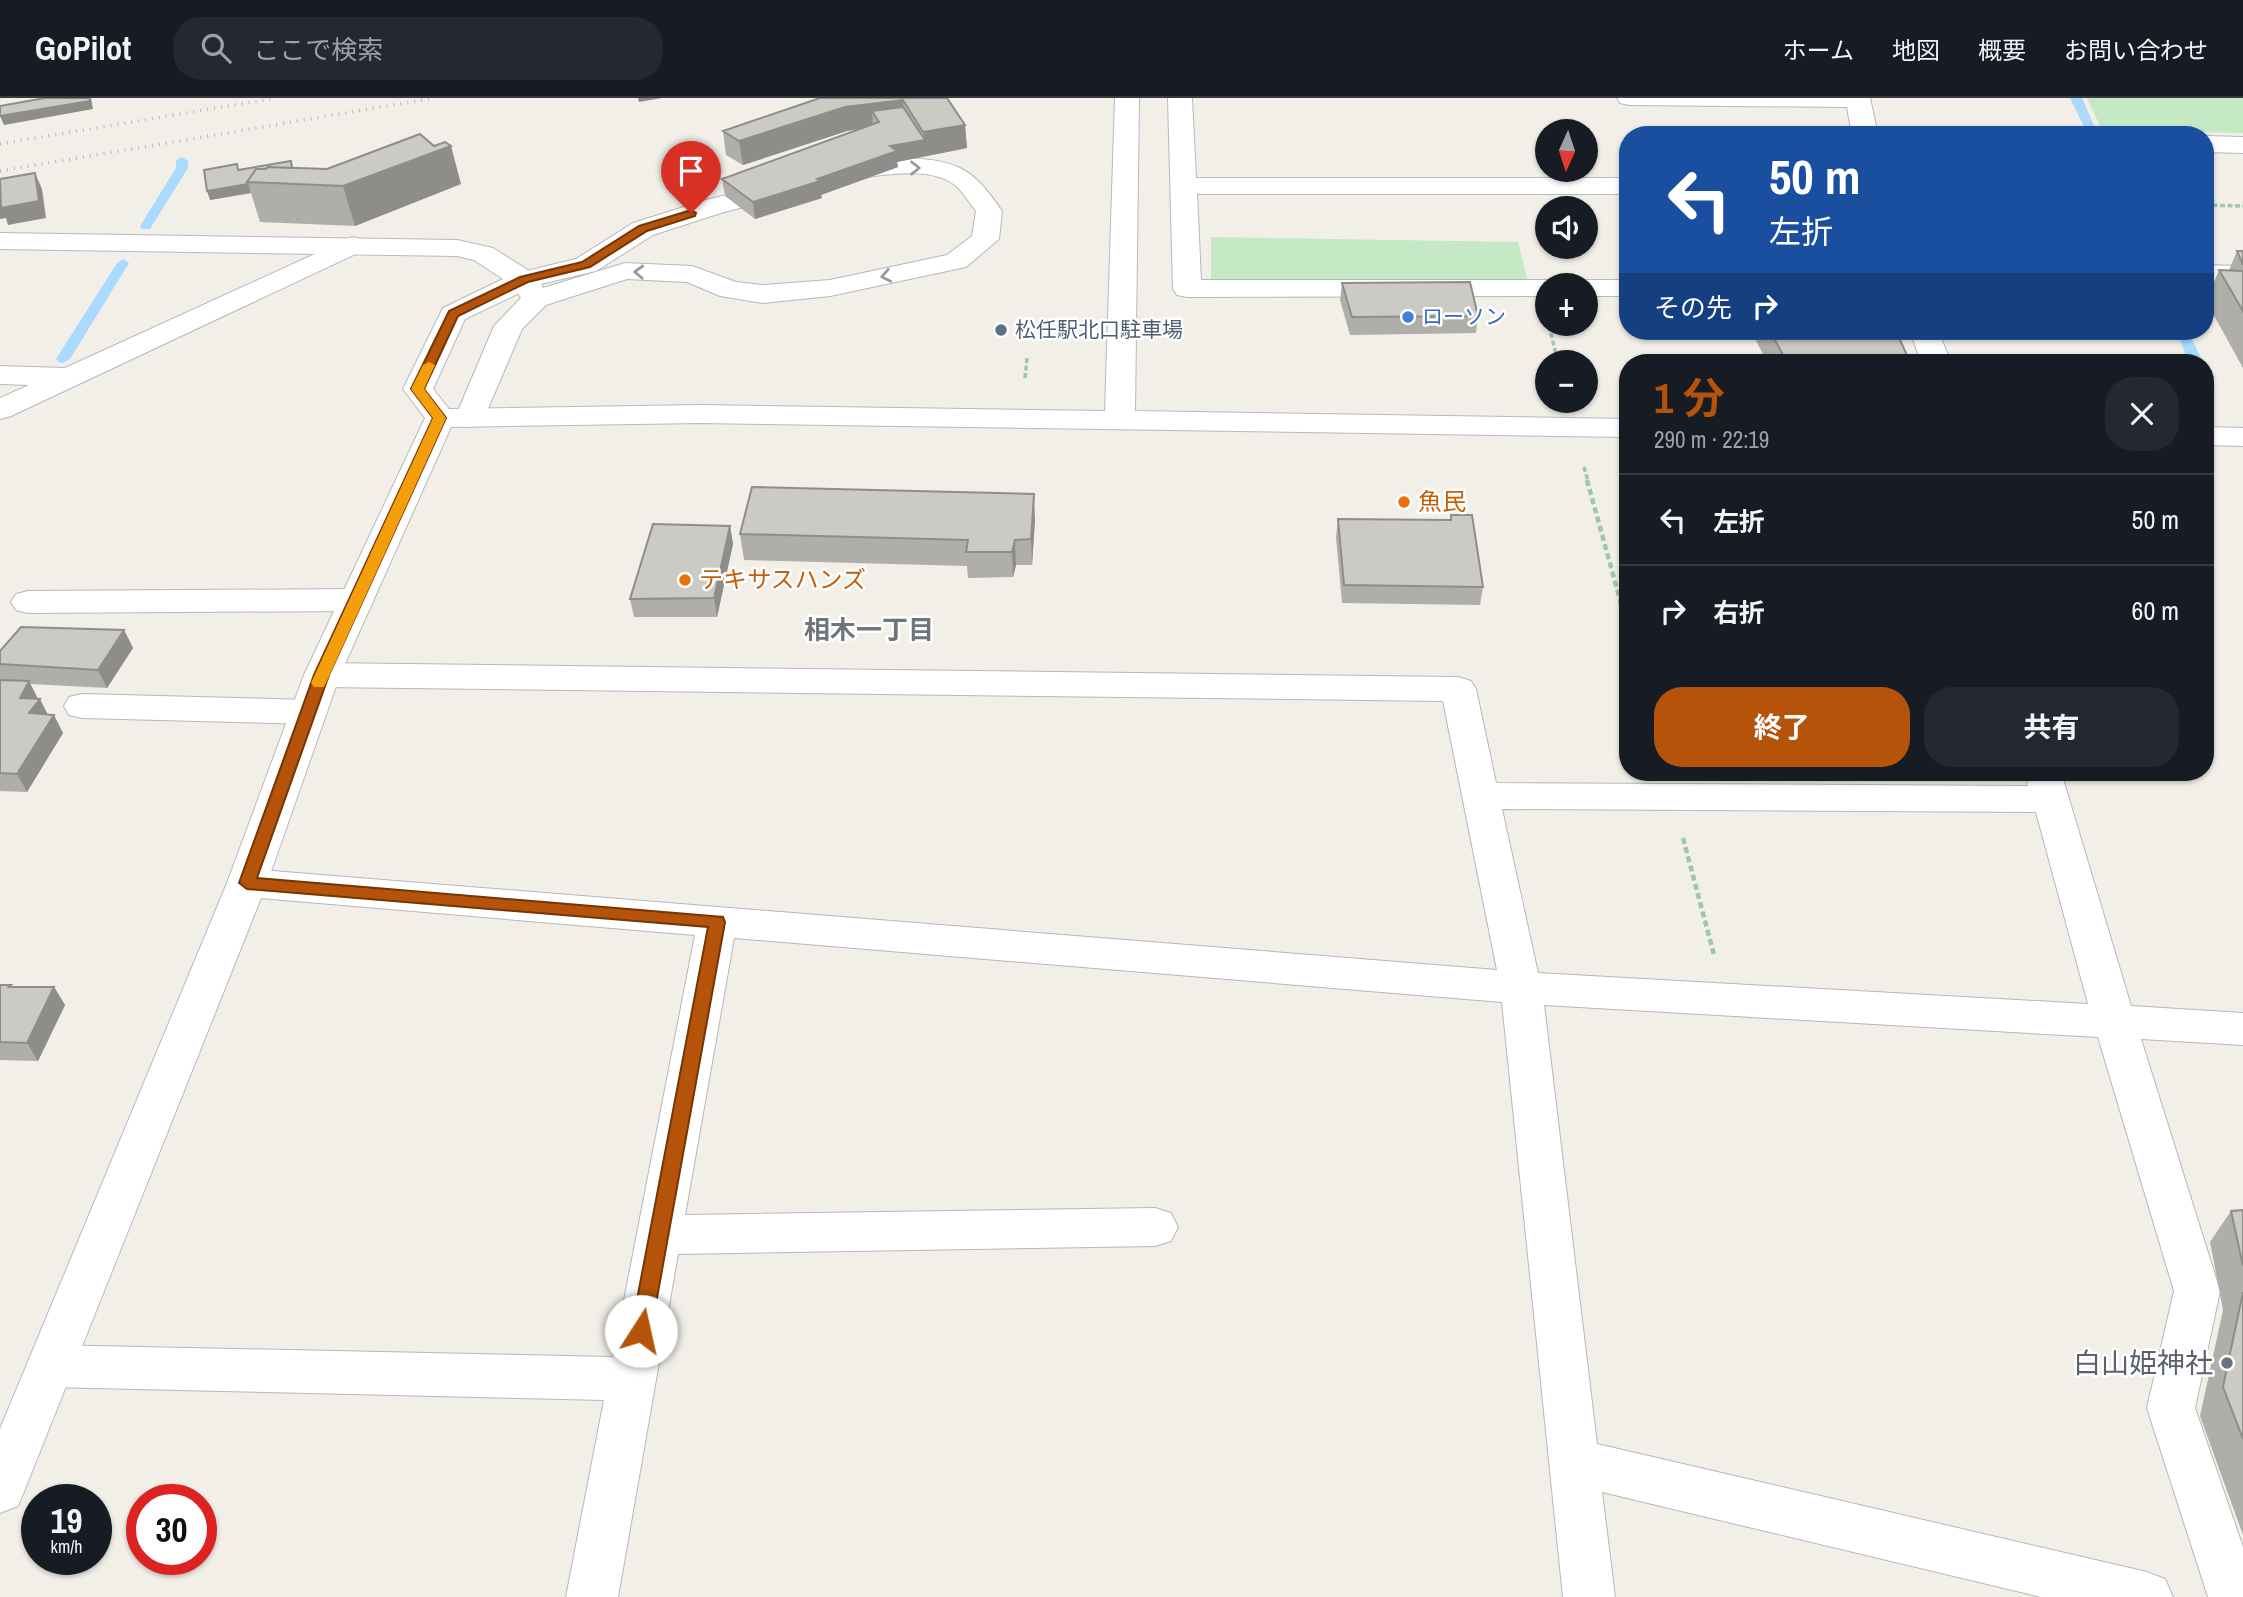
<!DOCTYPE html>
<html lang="ja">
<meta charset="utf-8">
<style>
body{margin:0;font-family:"Archivo Narrow","Noto Sans JP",sans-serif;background:#242831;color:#f1f3f6;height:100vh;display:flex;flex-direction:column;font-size:26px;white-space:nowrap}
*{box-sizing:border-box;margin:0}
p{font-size:23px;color:#9ea1a6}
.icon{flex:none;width:38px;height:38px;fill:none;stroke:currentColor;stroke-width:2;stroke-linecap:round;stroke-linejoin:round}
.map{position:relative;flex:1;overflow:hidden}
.details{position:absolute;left:1619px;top:256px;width:595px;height:427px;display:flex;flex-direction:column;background:#171b24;border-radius:28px;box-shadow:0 2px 5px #0004}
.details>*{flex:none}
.banner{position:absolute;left:1619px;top:28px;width:595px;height:214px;border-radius:28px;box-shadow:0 2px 5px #0004;background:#1a4fa0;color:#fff;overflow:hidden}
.needle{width:46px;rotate:183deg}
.buttons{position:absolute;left:1535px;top:21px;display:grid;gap:14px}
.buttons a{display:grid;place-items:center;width:63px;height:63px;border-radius:50%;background:#171b24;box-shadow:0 2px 5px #0004;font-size:35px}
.speed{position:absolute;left:21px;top:1386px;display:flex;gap:14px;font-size:35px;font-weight:700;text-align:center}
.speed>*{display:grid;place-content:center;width:91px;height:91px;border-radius:50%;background:#171b24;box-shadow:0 2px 5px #0004;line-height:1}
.speed small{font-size:18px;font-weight:400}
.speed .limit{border:10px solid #d22;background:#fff;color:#111}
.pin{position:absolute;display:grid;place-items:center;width:60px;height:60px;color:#fff;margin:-72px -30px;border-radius:50% 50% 50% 0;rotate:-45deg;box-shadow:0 0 7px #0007}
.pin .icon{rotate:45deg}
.me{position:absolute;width:77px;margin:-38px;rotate:10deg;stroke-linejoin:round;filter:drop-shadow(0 0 5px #0008)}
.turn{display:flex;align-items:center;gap:24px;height:147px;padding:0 35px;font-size:32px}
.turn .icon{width:91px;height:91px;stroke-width:2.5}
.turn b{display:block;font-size:49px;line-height:60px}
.then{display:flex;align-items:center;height:66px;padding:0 35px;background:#0003;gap:14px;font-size:26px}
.round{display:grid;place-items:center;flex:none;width:74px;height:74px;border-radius:28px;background:#242831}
.overview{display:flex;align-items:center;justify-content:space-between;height:119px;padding:0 35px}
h1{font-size:42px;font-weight:700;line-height:52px;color:#b45309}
.cta{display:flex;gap:14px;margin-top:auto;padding:14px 35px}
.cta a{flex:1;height:80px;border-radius:28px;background:#b45309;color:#fff;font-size:28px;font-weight:700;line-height:80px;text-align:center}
.cta a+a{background:#242831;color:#f1f3f6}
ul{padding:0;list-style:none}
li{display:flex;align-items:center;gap:21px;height:91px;padding:0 35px;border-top:2px solid #363941}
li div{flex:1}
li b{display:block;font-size:26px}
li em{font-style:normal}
header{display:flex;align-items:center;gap:42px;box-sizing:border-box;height:98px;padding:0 35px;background:#171b24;border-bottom:2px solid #363941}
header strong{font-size:33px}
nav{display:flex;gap:38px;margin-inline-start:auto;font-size:24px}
.search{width:490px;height:63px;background:#242831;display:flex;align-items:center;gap:18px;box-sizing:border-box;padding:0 24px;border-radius:28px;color:#9ea1a6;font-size:26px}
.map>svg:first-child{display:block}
.green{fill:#c5e8c5}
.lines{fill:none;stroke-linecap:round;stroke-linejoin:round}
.stream{fill:#aadaff;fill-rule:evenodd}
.street-casing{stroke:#b5b8bc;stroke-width:2}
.secondary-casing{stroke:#b6babf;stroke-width:2}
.path-far1{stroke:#9cc7a9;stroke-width:3.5;stroke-dasharray:5 2.5;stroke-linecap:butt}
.path{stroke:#9cc7a9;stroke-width:4.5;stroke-dasharray:6 3.5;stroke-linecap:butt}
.street{fill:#fff;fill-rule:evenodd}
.secondary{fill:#fff;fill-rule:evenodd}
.rail{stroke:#b6b7b8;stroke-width:3.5;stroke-dasharray:1 6;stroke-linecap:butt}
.wall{fill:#afaea9}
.shaded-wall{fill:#8f8d8a}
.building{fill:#cccac5;stroke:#8f8d8a;stroke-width:2}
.oneway{stroke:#979a9d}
.route{fill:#b45309;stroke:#753606;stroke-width:2}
.slow{fill:#f59e0b}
.shop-dot{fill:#3f7fe0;stroke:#fff;stroke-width:2.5}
.service-dot{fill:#5c6f8a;stroke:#fff;stroke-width:2.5}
.food-dot{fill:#e8710a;stroke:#fff;stroke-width:2.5}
.worship-dot{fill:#6b7280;stroke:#fff;stroke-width:2.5}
.labels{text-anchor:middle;stroke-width:5;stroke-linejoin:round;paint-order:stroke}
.far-shop-label{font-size:21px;fill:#366cbe;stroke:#fff;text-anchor:start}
.far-service-label{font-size:21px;fill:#4e5e75;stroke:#fff;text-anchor:start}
.food-label{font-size:24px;fill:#c56008;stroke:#fff;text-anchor:start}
.neighbourhood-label{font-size:26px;font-weight:bold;fill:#70757a;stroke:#fff}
.near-worship-label{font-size:28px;fill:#5b616d;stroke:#fff;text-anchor:end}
</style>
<header>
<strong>GoPilot</strong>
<div class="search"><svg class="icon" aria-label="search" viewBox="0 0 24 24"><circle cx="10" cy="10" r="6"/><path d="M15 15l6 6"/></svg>ここで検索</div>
<nav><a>ホーム</a><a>地図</a><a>概要</a><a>お問い合わせ</a></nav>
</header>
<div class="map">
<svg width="2243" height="1499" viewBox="0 0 2243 1499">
<rect width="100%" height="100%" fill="#f1efe8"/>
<path class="green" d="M2087,0H2243V35L2102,32Z
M1211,139L1518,144L1528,183H1211Z"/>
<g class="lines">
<path class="stream" d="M2070,0H2082L2098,37H2088Z
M182,59L188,63V70L150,131H142L140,128L176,70V63Z
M123,161L129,165L70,261L63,265L58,264L56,261L117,165Z
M2176,233H2188L2203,264H2189Z
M2205,280L2210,281L2215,291L2213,294H2205Z"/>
<defs>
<path id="street" d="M1168,0H1192L1196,80H1628V96H1197L1201,182H1547L1559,187H1547V198L1187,199L1177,197L1173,191Z
M1617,0H1870L1878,37H1852L1847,9L1629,7L1620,5Z
M2205,38L2243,39V55L2205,54Z
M903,60C957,62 972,69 1002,113L999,141L966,169L830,198L763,205L720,198L687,184L627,181L546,207L522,231L481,327L470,329L459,327L455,320L494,228L521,200L510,182L514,176L576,161L633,125L706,102L783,83L792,85L796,91L792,97L724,114L653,137L596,173L541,186L543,190L625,165L692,168L736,184L763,187L830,182L947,157L972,138L976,113C969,104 963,94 955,87C934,71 898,75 874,78C861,80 849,85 836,82L832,76L836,70L873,63Z
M352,139L362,141L366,147L362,153L11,318L0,321V300L29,287L0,286V268L65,270Z
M2205,167L2243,168V184L2205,183Z
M1586,182H1628V198H1586V187H1574Z
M1910,233H1938L1951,264H1921Z
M357,491L369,494L374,502L369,510L357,513L28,515L16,512L11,504L16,496L28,493Z
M322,565L1458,579L1471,583L1476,591L1496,685L2028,688L2025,674H2061L2131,908L2243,915V947L2141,941L2220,1193L2195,1310L2243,1449V1499H2208L2147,1310L2174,1193L2098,939L1544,907L1597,1346L2147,1474L2165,1481L2173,1499H2041L1602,1394L1615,1499H1563L1502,904L734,840L685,1117L1155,1110L1171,1115L1178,1129L1171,1143L1155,1148L678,1156L618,1499H566L604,1302L50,1289L33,1283L26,1268L33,1253L50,1247L613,1259L695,837L247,799L233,795L227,785L233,775L247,771L1497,872L1443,603L322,589L309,585L304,577L309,569ZM1502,711L2036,714L2088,906L1538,875Z
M82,596L308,602L321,605L326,614L321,623L308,626L82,620L69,617L64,608L69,599Z"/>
<path id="secondary" d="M1115,0H1139L1135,313L1628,321V339L701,325L451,329L340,577L267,785L25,1391L18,1408L0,1415V1331L227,785L304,577L425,320L403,291L443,210L503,181L474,162L457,158L0,151V135L457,142L493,150L534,176L538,182L534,188L465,221L433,291L449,311L701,307L1105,313Z
M2205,329L2243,330V348L2205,347Z"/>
</defs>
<use href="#street" class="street-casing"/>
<use href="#secondary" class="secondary-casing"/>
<path class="path-far1" d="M2205,107L2243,108
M1549,228L1558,264
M1025,280L1027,260
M1584,369L1588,383"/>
<path class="path" d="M1587,382L1628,531
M1683,740L1714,857"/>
<use href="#street" class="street"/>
<use href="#secondary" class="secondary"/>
<path class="rail" d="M0,46L276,0
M0,73L435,0"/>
</g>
<path class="wall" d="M820,0H947L965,27L967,50L897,64L898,69L821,97L822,100L755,121L725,98L722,81L860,31L847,33L743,67L726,57L723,33Z
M293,70L461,86L355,128L260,124L251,95L210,102L239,72Z
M2237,153H2243V270L2206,203L2219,172H2229Z
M1342,185L1478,218L1476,235L1350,237L1340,202Z
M1751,233H1896L1910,264H1767Z
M1451,417L1483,489L1480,507L1342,505L1336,439L1338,421L1450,422Z
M1035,422L1032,467H1016L1013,479L968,480L967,468L744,462L740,436Z
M730,428L733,446L717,519H634L630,501Z
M124,532L133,550L107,590L30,586L38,601L48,617L63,635L27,694L0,693V553Z
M0,887H11L12,889H54L65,907L38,963L0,962Z
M2243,1112V1437L2200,1318L2223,1212L2210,1144L2231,1113Z"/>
<path class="shaded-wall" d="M90,0H91L93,11L4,27L0,18Z
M638,0H662L639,4Z
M859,0L903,2L905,25L879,24L872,13L873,29L847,33L743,67L739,43Z
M965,27L967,50L897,64L898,69L821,97L822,100L755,121L753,104L890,48L924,42L923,34Z
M451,48L461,86L355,128L343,88Z
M35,75L42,91L46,120L8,127L6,120L0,121V103Z
M248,86L251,95L210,102L207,93Z
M1034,396L1035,422L1032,467L1031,441Z
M730,428L733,446L717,519L714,500Z
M1015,442L1016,467L1013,479L1012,454Z
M124,532L133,550L107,590L98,572Z
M29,583L38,601H40L49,619L39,633L20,600Z
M54,617L63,635L27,694L17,676Z
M54,889L65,907L38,963L27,945Z"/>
<path class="building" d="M45,0H90V3L0,18V8Z
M820,0H947L965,27L923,34L903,2L845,9L739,43L723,33Z
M903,9L925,42L890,48L897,53L817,81L820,83L753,104L722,81L879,24L872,13Z
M420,36L434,48L445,44L451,48L343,88L247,84L256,71H266L268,69L327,71Z
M291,63L292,70L268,69L266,71H256L247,84L248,86L207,93L204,72L237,66L238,72Z
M35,75L39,103L1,110L0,81Z
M2237,153H2243V167Z
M2219,172L2243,173V213Z
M1470,184L1478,218L1352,219L1342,185Z
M1770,233H1896L1910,264H1787Z
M752,389L1034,396L1031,441L1015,442L1012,454H966L968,442L740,436Z
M1451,417H1472L1483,489L1344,487L1338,421L1451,422Z
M653,426L730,428L714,500L630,501Z
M21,529L124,532L98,572L0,566V553Z
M0,582L29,583L20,600L40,601L29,615L54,617L17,676L0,675Z
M0,887H11L9,889H54L27,945L0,944Z
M2243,1112V1168L2231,1113Z
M2243,1194V1341L2223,1289Z"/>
<defs><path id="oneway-chevron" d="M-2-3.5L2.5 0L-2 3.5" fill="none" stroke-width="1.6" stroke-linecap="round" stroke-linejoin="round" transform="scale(1.75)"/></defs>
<g class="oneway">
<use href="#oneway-chevron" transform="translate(915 70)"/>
<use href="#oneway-chevron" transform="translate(639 174) rotate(-178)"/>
<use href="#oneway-chevron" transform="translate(886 178) rotate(168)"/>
</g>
<path class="route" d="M691,112L696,115L695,118L647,133L590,169L528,184L458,218L424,291L446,320L329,577L257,780L723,819L725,824L651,1233L648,1239L641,1242L634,1239L631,1233L708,829L247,791L239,785L314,577L433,320L411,291L449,213L520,179L582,164L639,128Z"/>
<path class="slow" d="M429,264L435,267L424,291L446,320L326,585L324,589H314L311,585L433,320L411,291L423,267Z"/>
<circle class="shop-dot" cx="1408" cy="219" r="7"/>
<circle class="service-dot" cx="1001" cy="232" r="7"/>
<g class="food-dot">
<circle cx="1404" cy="404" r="7"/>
<circle cx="685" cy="482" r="7"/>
</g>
<circle class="worship-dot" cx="2227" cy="1265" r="7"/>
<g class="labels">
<g class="far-shop-label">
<text x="1422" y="226">ローソン</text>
</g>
<g class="far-service-label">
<text x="1015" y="239">松任駅北口駐車場</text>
</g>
<g class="food-label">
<text x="1418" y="412">魚民</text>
<text x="699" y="490">テキサスハンズ</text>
</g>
<g class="neighbourhood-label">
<text x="869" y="541">相木一丁目</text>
</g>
<g class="near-worship-label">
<text x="2213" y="1275">白山姫神社</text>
</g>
</g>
</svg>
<div class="buttons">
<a><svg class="needle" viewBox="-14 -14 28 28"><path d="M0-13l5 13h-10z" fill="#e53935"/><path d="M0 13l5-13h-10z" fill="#9ea1a6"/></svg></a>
<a><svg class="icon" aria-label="sound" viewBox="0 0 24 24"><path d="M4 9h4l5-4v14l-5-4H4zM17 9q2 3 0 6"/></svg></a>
<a>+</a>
<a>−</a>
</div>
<div class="speed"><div>19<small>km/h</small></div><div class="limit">30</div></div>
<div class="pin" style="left:691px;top:115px;background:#d93025"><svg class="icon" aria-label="arrive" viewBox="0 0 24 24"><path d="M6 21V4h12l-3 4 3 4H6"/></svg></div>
<svg class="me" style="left:641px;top:1233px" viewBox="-20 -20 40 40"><circle r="19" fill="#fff"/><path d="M0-13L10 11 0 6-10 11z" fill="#b45309"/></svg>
<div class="banner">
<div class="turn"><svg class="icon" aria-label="left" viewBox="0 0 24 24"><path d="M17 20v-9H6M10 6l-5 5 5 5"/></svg><div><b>50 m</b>左折</div></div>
<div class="then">その先<svg class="icon" aria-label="right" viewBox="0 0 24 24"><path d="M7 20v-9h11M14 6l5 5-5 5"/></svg></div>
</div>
<section class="details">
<div class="overview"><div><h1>1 分</h1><p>290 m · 22:19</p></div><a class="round"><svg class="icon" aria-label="close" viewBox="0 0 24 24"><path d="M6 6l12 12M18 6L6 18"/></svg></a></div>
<ul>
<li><svg class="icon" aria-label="left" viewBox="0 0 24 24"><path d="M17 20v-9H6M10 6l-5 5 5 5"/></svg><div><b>左折</b></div><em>50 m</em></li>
<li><svg class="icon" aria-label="right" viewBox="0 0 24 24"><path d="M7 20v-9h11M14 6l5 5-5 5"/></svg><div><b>右折</b></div><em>60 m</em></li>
</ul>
<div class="cta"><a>終了</a><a>共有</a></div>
</section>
</div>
